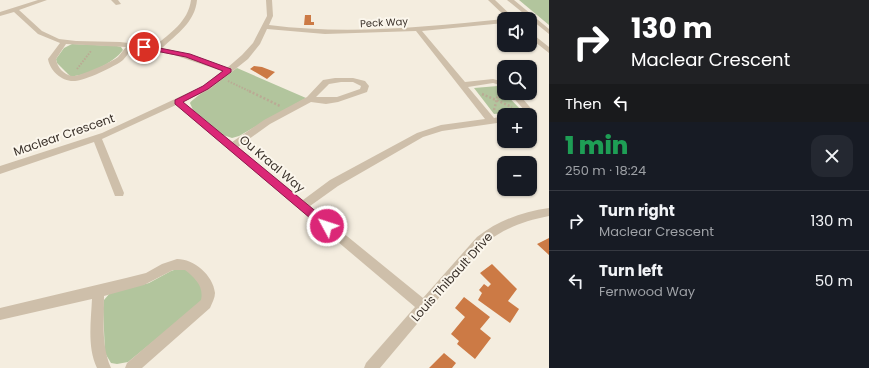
<!DOCTYPE html>
<meta charset="utf-8">
<style>
body{margin:0;font-family:Poppins,sans-serif;background:#242831;color:#f1f3f6;height:100vh;display:flex;flex-direction:column;font-size:15px;white-space:nowrap}
*{box-sizing:border-box;margin:0}
p{font-size:13px;color:#9ea1a6}
.icon{flex:none;width:22px;height:22px;fill:none;stroke:currentColor;stroke-width:2;stroke-linecap:round;stroke-linejoin:round}
.map{position:relative;flex:1;overflow:hidden}
.drawer{display:flex;flex-direction:column;background:#171b24;width:320px}
.drawer>*{flex:none}
.top-card{background:#202124;color:#fff;overflow:hidden}
.fabs{position:absolute;left:497px;top:12px;display:grid;gap:8px}
.fabs a{display:grid;place-items:center;width:40px;height:40px;border-radius:8px;background:#171b24;box-shadow:0 1px 3px #0004;font-size:20px}
.pin{position:absolute;display:grid;place-items:center;width:34px;height:34px;color:#fff;margin:-17px;border:2px solid #fff;border-radius:50%;box-shadow:0 1px 4px #0007}
.me{position:absolute;width:44px;margin:-22px;rotate:310deg;stroke-linejoin:round;filter:drop-shadow(0 0 3px #0008)}
.turn{display:flex;align-items:center;gap:14px;height:84px;padding:0 16px;font-size:18px}
.turn .icon{width:52px;height:52px;stroke-width:2.5}
.turn b{display:block;font-size:28px;line-height:34px}
.then{display:flex;align-items:center;height:38px;padding:0 16px;background:#0003;gap:8px;font-size:15px}
.round{display:grid;place-items:center;flex:none;width:42px;height:42px;border-radius:12px;background:#242831}
.summary{display:flex;align-items:center;justify-content:space-between;height:68px;padding:0 16px}
h1{font-size:24px;font-weight:800;line-height:30px;color:#1e9e55}
ul{padding:0;list-style:none}
li{display:flex;align-items:center;gap:12px;height:60px;padding:0 16px;border-top:1px solid #363941}
li div{flex:1}
li b{display:block;font-size:15px}
li em{font-style:normal}
main{display:flex;flex:1;min-height:0}
.map>svg:first-child{display:block}
.green{fill:#b2c59d}
.building{fill:#cc7a45}
.lines{fill:none;stroke-linecap:round;stroke-linejoin:round}
.path-far1{stroke:#baaa94;stroke-width:2;stroke-dasharray:1.5 1.5;stroke-linecap:butt}
.path{stroke:#baaa94;stroke-width:2.5;stroke-dasharray:2 2;stroke-linecap:butt}
.minor{fill:#cebfaa;fill-rule:evenodd}
.route{fill:#db2777;stroke:#8e194d}
.labels{text-anchor:middle;stroke-width:4;stroke-linejoin:round;paint-order:stroke}
.far-street-label{font-size:10px;fill:#3a312a;stroke:#fbf6ec}
.street-label{font-size:12px;fill:#3a312a;stroke:#fbf6ec}
</style>
<main>
<div class="map">
<svg width="549" height="368" viewBox="0 0 549 368">
<rect width="100%" height="100%" fill="#f4eddf"/>
<path class="green" d="M519,0H549V25Z
M72,44L117,46L121,47L123,50C114,63 85,77 70,76L57,63L56,59L64,48Z
M237,68L306,98L239,136L232,138L223,135L193,110L190,103C193,98 229,74 237,68Z
M498,86L522,111L494,114L474,88Z
M180,268L189,271L203,288V298L198,305L128,362L117,364L111,363L105,353L103,308L104,300L110,293L149,283L171,271Z"/>
<path class="building" d="M305,15H311V22H314V25H304Z
M254,66L262,67L275,72L267,79L250,69Z
M549,238V255L537,244Z
M492,264L517,289L508,301L519,309L510,323L478,300L482,293L479,290L484,284L488,287L491,284L480,273Z
M464,297L490,317L480,329L491,338L475,359L457,344L459,341L451,334L465,317L455,308Z
M444,353L456,363L452,368H429Z"/>
<g class="lines">
<path class="path-far1" d="M77,69L91,51
M228,81L251,92
M499,92V90"/>
<path class="path" d="M249,91L280,106
M482,94L512,107
M494,110L499,91"/>
<path class="minor" d="M38,0H47L19,10L42,31L59,39L76,41L120,42L155,46C170,33 188,22 191,0H197C195,22 177,34 162,48L192,55L227,68L242,55L253,43L267,16L266,0H272L273,16L269,25C348,35 425,27 504,19V23L422,31L465,82L493,79L504,82V86L493,83L468,87L494,118L504,116V122L442,131L423,137L338,186L310,206L423,298L477,237C499,220 522,212 549,208V216C524,221 505,228 485,243L380,368H364L366,363L415,307L176,105L102,139L124,193L123,196H115L94,142L0,174V166L102,133L203,86L222,71L174,55L133,47C130,51 127,56 123,60C116,66 84,81 75,81C62,82 50,71 48,59L60,43L38,34L14,12L0,16V12ZM267,29L325,34L416,31L485,119L441,125L417,133L330,180L303,200L238,147L270,124L311,102L326,104L338,102L367,92L369,86L365,81L353,78H335L323,80L307,97L264,120L232,142L183,102L209,90L248,59L260,44ZM66,44L126,47C123,50 121,54 118,57C112,62 79,77 72,76C64,75 57,67 56,59ZM341,82H353L361,86L360,89L337,97H316L329,84Z
M111,0H118L121,4L116,5Z
M488,0H495L515,19H508Z
M507,0H514L549,29V34Z
M530,32L549,47V53L530,38Z
M509,93H518L534,112L532,117L530,118V115H525L526,112Z
M177,259C194,259 213,275 215,293C215,298 212,303 210,308L142,368H125L127,363L201,300C204,286 195,278 185,270H173L144,285L104,296C104,321 101,345 111,368H97C87,347 91,321 92,299L0,320V308L126,278L146,273L162,264Z"/>
</g>
<path class="route" d="M144,45L190,54L231,69V72L208,89L183,102L330,223L332,226L330,229H323L175,104V100L203,86L223,71L186,57L141,48L140,47Z"/>
<g class="labels">
<g class="far-street-label">
<text transform="translate(384 22) rotate(-3)" y="4">Peck Way</text>
</g>
<g class="street-label">
<text transform="translate(64 135) rotate(-19)" y="4">Maclear Crescent</text>
<text transform="translate(272 164) rotate(40)" y="4">Ou Kraal Way</text>
<text transform="translate(452 277) rotate(-48)" y="4">Louis Thibault Drive</text>
</g>
</g>
</svg>
<div class="fabs">
<a><svg class="icon" aria-label="sound" viewBox="0 0 24 24"><path d="M4 9h4l5-4v14l-5-4H4zM17 9q2 3 0 6"/></svg></a>
<a><svg class="icon" aria-label="search" viewBox="0 0 24 24"><circle cx="10" cy="10" r="6"/><path d="M15 15l6 6"/></svg></a>
<a>+</a>
<a>−</a>
</div>
<div class="pin" style="left:144px;top:47px;background:#d93025"><svg class="icon" aria-label="arrive" viewBox="0 0 24 24"><path d="M6 21V4h12l-3 4 3 4H6"/></svg></div>
<svg class="me" style="left:327px;top:226px" viewBox="-20 -20 40 40"><circle r="17" fill="#db2777" stroke="#fff" stroke-width="3"/><path d="M0-11L8 9 0 5-8 9z" fill="#fff"/></svg>
</div>
<section class="drawer">
<div class="top-card">
<div class="turn"><svg class="icon" aria-label="right" viewBox="0 0 24 24"><path d="M7 20v-9h11M14 6l5 5-5 5"/></svg><div><b>130 m</b>Maclear Crescent</div></div>
<div class="then">Then<svg class="icon" aria-label="left" viewBox="0 0 24 24"><path d="M17 20v-9H6M10 6l-5 5 5 5"/></svg></div>
</div>
<div class="summary"><div><h1>1 min</h1><p>250 m · 18:24</p></div><a class="round"><svg class="icon" aria-label="close" viewBox="0 0 24 24"><path d="M6 6l12 12M18 6L6 18"/></svg></a></div>
<ul>
<li><svg class="icon" aria-label="right" viewBox="0 0 24 24"><path d="M7 20v-9h11M14 6l5 5-5 5"/></svg><div><b>Turn right</b><p>Maclear Crescent</p></div><em>130 m</em></li>
<li><svg class="icon" aria-label="left" viewBox="0 0 24 24"><path d="M17 20v-9H6M10 6l-5 5 5 5"/></svg><div><b>Turn left</b><p>Fernwood Way</p></div><em>50 m</em></li>
</ul>
</section>
</main>
